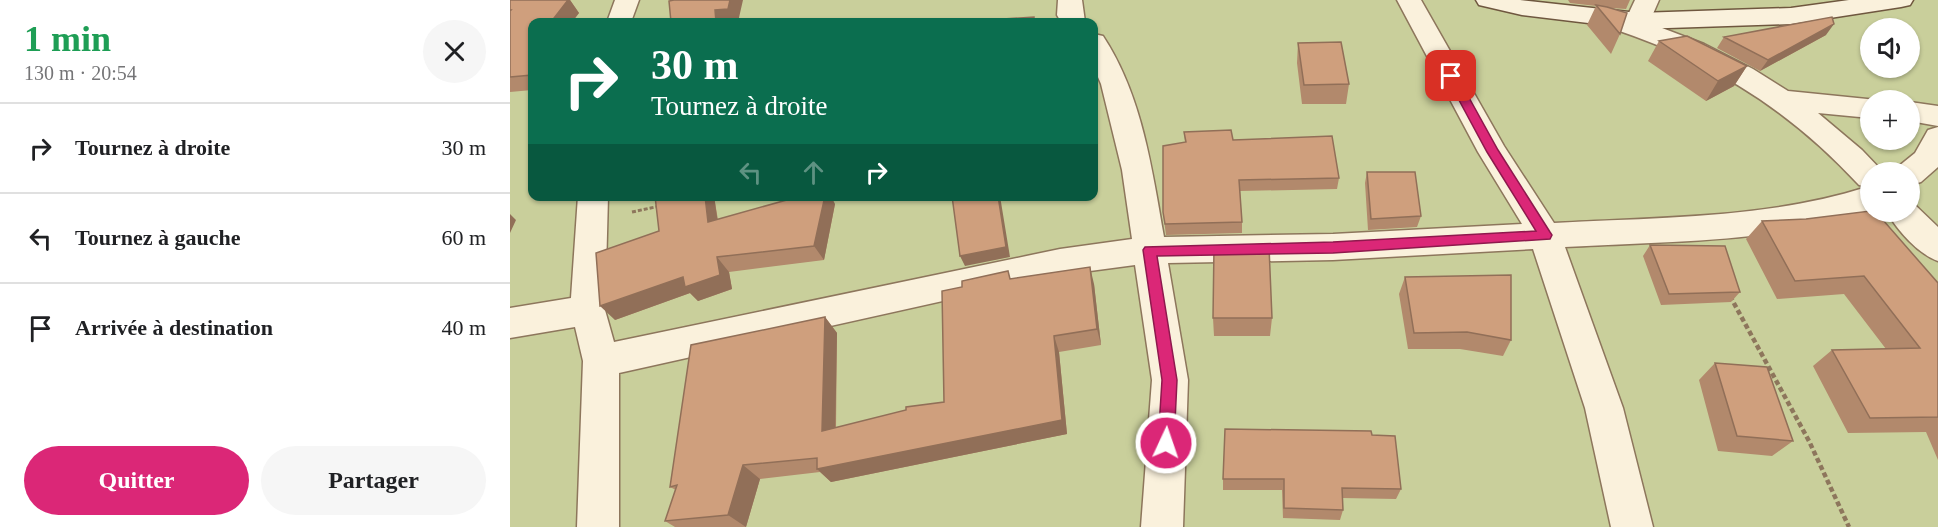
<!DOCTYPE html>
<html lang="fr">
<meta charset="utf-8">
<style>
body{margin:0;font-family:Georgia,serif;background:#f6f6f6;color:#202124;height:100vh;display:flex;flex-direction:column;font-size:22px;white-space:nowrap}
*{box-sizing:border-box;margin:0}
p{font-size:20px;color:#757577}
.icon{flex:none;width:33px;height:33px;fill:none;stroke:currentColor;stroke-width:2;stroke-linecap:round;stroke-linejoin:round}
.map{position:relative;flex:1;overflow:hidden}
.panel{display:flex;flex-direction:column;background:#fff;width:510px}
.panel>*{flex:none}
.guide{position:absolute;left:18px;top:18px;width:570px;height:183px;border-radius:12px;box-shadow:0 2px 4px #0004;background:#0b6e4f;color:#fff;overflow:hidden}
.fabs{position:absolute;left:1350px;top:18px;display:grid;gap:12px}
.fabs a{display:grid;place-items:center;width:60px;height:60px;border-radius:50%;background:#fff;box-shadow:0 2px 4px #0004;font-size:30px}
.pin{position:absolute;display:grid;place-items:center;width:51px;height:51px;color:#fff;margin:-26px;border-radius:12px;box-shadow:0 3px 9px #0006}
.me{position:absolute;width:66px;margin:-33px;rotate:3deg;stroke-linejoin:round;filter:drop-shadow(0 0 4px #0008)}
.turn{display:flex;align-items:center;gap:21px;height:126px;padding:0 24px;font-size:27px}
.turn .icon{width:78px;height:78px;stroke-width:2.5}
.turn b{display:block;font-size:42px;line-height:51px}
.lanes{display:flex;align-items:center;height:57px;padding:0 24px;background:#0003;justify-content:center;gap:30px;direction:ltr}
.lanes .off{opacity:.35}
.round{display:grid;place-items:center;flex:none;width:63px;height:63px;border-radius:32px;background:#f6f6f6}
.head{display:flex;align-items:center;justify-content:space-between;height:102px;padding:0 24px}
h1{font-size:36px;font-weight:800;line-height:45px;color:#1e9e55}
.cta{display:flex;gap:12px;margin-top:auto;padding:12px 24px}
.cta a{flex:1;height:69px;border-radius:36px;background:#db2777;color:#fff;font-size:24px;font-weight:800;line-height:69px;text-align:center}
.cta a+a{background:#f6f6f6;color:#202124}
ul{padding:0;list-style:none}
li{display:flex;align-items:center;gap:18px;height:90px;padding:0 24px;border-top:2px solid #e0e0e0}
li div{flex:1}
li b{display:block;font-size:22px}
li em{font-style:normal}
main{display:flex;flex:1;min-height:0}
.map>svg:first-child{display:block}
.green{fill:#c9cf9b;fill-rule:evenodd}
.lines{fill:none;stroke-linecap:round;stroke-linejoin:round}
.street-casing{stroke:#8d765c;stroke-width:3}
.secondary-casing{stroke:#6f573f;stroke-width:3}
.path-far1{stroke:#8d765c;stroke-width:3;stroke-dasharray:4 2;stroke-linecap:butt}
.path{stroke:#8d765c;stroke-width:4.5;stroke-dasharray:5 3;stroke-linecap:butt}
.street{fill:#faf1dc;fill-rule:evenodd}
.secondary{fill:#faf1dc;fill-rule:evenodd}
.wall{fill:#b2896c}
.shaded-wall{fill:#916f58}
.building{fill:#cf9f7d;stroke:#916f58;stroke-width:1.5}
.route{fill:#db2777;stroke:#8e194d;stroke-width:1.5}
</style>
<main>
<section class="panel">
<div class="head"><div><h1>1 min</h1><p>130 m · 20:54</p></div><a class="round"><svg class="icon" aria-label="close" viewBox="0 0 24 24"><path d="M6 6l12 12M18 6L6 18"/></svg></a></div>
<ul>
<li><svg class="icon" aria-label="right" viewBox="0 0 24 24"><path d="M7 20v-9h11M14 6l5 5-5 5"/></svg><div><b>Tournez à droite</b></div><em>30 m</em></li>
<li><svg class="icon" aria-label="left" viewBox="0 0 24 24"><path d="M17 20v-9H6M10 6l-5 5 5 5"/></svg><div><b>Tournez à gauche</b></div><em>60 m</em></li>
<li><svg class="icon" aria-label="arrive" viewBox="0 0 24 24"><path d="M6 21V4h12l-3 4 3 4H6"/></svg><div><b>Arrivée à destination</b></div><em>40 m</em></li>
</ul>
<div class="cta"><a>Quitter</a><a>Partager</a></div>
</section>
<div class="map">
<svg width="1428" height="527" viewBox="0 0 1428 527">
<rect width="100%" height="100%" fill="#f0e4c8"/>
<path class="green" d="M0,0H1428V527H0ZM22,22H584V196H22ZM1360,28H1400V68H1360ZM1360,100H1400V140H1360ZM1360,172H1400V212H1360Z"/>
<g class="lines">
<defs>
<path id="street" d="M105,0H129L121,22H97Z
M548,0H572L575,22H551L547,15Z
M887,0H911L994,146L1044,223C1149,217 1256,219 1357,187L1349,185C1273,103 1192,56 1085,23L1081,18L1085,13L1094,10L1117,17L1125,0H1149L1139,23L1194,44L1243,69L1278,91L1367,100H1360V118L1308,113L1352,150L1373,172H1360V210C1263,244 1157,241 1055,247L1113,408L1143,527H1101L1075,408L1023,249L823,260L658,263L678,380L673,527H631L642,380L625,265L550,275L109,373V527H67L73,361L65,327L0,338V308L61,298L68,196H98L95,310L104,342L550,249L622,239L612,170L591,84L584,68V34L593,36C632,95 642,169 654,237L823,234L1012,224L968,152Z
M1400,102L1428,106V126L1400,121Z
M1428,127V167L1411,182L1400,185V172H1386L1389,166L1405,153L1418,130Z
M1400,202L1404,204L1428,227V261C1408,254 1387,230 1377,212H1400Z"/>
<path id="secondary" d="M966,0H1010L1128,13L1281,8L1339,0H1403L1400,5L1391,7L1281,24L1128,29L1012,15L969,5Z"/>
</defs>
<use href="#street" class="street-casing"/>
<use href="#secondary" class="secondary-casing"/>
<path class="path-far1" d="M122,212L150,206"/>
<path class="path" d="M1220,296L1299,441L1339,527"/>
<use href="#street" class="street"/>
<use href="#secondary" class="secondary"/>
</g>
<path class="wall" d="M0,0H60L69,13L62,22H22V90L0,92Z
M1058,0H1120L1116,9L1101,8L1110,34L1101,54L1077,25L1086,6L1060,3Z
M1316,35L1250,71L1207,48L1214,37Z
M1149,41L1237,66L1224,86L1196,101L1138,61Z
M788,43L839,84L836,104H792L787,63Z
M674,132L723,140L829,178L827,189L730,191L732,222V233L656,235L653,212L675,142Z
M857,172L911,216L907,227L858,230L855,183Z
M145,196H204L208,220L325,204L314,260L219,272L222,289L188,301L180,293L105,320L149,231Z
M1252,221L1428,283V460L1416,432L1338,433L1303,366L1322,350L1376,349L1334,294L1267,299L1236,239Z
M1140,245L1230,292L1221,302L1151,305L1133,256Z
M895,277L1001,340L993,356L950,349H898L889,294Z
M501,279L584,284L591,345L549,352L557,434L321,482L310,472L250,479L236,527H165L155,521L166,490L160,487L315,317L327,333L326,428L434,402Z
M703,318H762L760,336H704Z
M1205,363L1283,441L1262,456L1208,451L1189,380Z
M862,435L891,489L886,499L832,498L833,510L830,520L773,518L772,490H713V479Z"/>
<path class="shaded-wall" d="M58,0H60L69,13L62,22H41Z
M220,0H233L228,22H206L205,10Z
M1324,24L1316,35L1250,71L1258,60Z
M1237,66L1224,86L1196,101L1208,81Z
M195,196H204L210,237L198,222Z
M315,196H321L325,204L314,260L304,246Z
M488,196H490L500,257L455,266L450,256Z
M0,214L6,220L0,233Z
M207,257L219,272L222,289L188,301L180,293L105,320L90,306L173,277Z
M580,267L584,284L591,345L587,329Z
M315,317L327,333L325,445L312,431Z
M544,336L549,352L557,434L321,482L307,469L552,420Z
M233,465L250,479L236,527L218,515Z"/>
<path class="building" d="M0,0H58L41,22H22V75L0,77V11L1,10H0Z
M164,0H220L218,9L205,10L206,22H161L159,1Z
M1086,5L1097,7L1117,13L1110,34Z
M524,17V22H448Z
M1322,17L1324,24L1258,60L1214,37Z
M1177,36L1237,66L1208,81L1149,41Z
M831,42L839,84L794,85L788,43Z
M721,130L723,140L822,136L829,178L729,180L732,222L655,224L653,212V146L676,142L674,132Z
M857,172H905L911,216L861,219Z
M145,196H195L198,222L291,196H315L304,246L207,257L210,275L175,287L173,277L90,306L86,253L149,231Z
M442,196H488L496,247L450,256Z
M1360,211V212H1366L1428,283V417L1360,418L1322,350L1410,348L1354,276L1285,281L1252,221L1296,219Z
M1140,245L1215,246L1230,292L1159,294Z
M704,247H759L762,318H703Z
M580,267L587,329L544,336L552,420L307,469V458L233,465L218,515L155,521L167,485L160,487L181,345L315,317L312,431L396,410V407L434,402L432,291L452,287V281L498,271L500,279Z
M1001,275V340L957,332L904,333L895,277Z
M1205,363L1257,367L1283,441L1227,436Z
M715,429L861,431L862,435L885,436L891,489L832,488L833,510L774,508V479H713Z"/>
<path class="route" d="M941,72L947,76L988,150L1040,232L1042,235L1040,239L823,253L647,256L667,380L664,443L662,448L656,450L651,448L648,443L652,380L633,250L635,247L823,242L1026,231L977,152L936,76Z"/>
</svg>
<div class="fabs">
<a><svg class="icon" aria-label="sound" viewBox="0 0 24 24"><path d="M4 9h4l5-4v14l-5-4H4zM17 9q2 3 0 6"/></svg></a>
<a>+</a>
<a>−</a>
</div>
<div class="pin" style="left:941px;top:76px;background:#d93025"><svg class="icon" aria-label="arrive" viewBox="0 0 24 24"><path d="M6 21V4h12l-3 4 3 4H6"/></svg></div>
<svg class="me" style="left:656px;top:443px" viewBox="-20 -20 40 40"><circle r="17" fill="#db2777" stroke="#fff" stroke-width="3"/><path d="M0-11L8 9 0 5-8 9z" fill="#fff"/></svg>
<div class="guide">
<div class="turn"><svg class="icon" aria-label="right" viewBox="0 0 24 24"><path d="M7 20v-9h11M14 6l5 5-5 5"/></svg><div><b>30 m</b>Tournez à droite</div></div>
<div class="lanes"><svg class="icon off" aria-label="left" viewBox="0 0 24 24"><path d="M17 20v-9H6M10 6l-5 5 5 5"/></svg><svg class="icon off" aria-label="ahead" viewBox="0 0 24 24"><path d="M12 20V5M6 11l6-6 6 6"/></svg><svg class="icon" aria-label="right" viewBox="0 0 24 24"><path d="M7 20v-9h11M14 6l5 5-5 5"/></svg></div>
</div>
</div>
</main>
